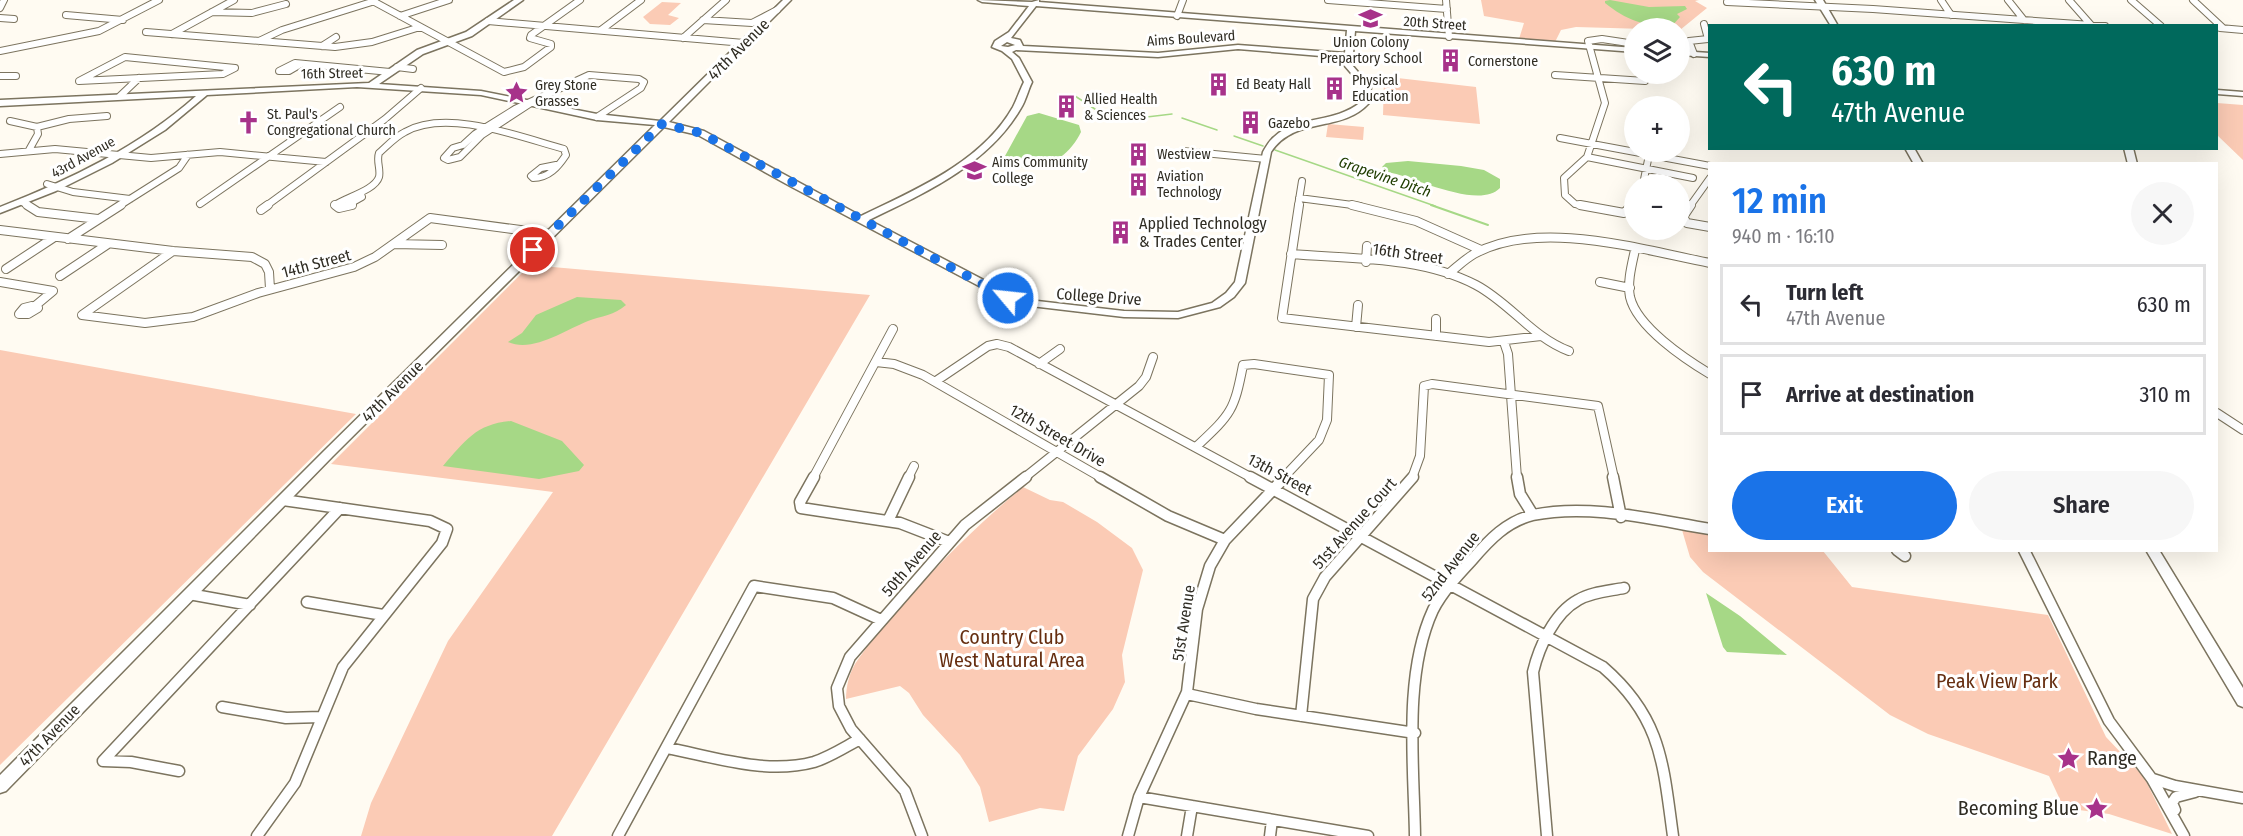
<!DOCTYPE html>
<meta charset="utf-8">
<style>
body{margin:0;font-family:"Fira Sans Condensed",sans-serif;background:#f7f7f7;color:#2b2b33;height:100vh;display:flex;flex-direction:column;font-size:22px;white-space:nowrap}
*{box-sizing:border-box;margin:0}
p{font-size:20px;color:#7c7c81}
.icon{flex:none;width:33px;height:33px;fill:none;stroke:currentColor;stroke-width:2;stroke-linecap:round;stroke-linejoin:round}
.map{position:relative;flex:1;overflow:hidden}
.details{position:absolute;left:1708px;top:162px;width:510px;height:390px;display:flex;flex-direction:column;background:#fff;border-radius:0px;box-shadow:0 6px 24px #0002}
.details>*{flex:none}
.hud{position:absolute;left:1708px;top:24px;width:510px;height:126px;border-radius:0px;box-shadow:0 6px 24px #0002;background:#00695c;color:#fff;overflow:hidden}
.controls{position:absolute;left:1624px;top:18px;display:grid;gap:12px}
.controls a{display:grid;place-items:center;width:66px;height:66px;border-radius:50%;background:#fff;box-shadow:0 6px 24px #0002;font-size:30px}
.pin{position:absolute;display:grid;place-items:center;width:51px;height:51px;color:#fff;margin:-26px;border:3px solid #fff;border-radius:50%;box-shadow:0 2px 6px #0007}
.me{position:absolute;width:66px;margin:-33px;rotate:298deg;stroke-linejoin:round;filter:drop-shadow(0 0 4px #0008)}
.turn{display:flex;align-items:center;gap:21px;height:126px;padding:0 24px;font-size:27px}
.turn .icon{width:78px;height:78px;stroke-width:2.5}
.turn b{display:block;font-size:42px;line-height:51px}
.round{display:grid;place-items:center;flex:none;width:63px;height:63px;border-radius:32px;background:#f7f7f7}
.headline{display:flex;align-items:center;justify-content:space-between;height:102px;padding:0 24px}
h1{font-size:36px;font-weight:600;line-height:45px;color:#1a73e8}
.action{display:flex;gap:12px;margin-top:auto;padding:12px 24px}
.action a{flex:1;height:69px;border-radius:36px;background:#1a73e8;color:#fff;font-size:24px;font-weight:600;line-height:69px;text-align:center}
.action a+a{background:#f7f7f7;color:#2b2b33}
ul{padding:0;list-style:none}
li{display:flex;align-items:center;gap:18px;height:81px;margin:0 12px 9px;padding:0 12px;border:3px solid #e1e1e2;border-radius:0px}
li div{flex:1}
li b{display:block;font-size:22px}
li em{font-style:normal}
.map>svg:first-child{display:block}
.green{fill:#fbcbb5}
.water{fill:#a6d886}
.lines{fill:none;stroke-linecap:round;stroke-linejoin:round}
.stream-far1{stroke:#a6d886;stroke-width:1.5}
.stream{stroke:#a6d886;stroke-width:2}
.street-far2-casing{stroke:#7c745f;stroke-width:8}
.street-far1-casing{stroke:#7c745f;stroke-width:10}
.street-casing{stroke:#7c745f;stroke-width:13}
.secondary-casing{stroke:#7c745f;stroke-width:3}
.street-far2{stroke:#fff;stroke-width:6}
.street-far1{stroke:#fff;stroke-width:8}
.street{stroke:#fff;stroke-width:10}
.secondary{fill:#fff;fill-rule:evenodd}
.route{stroke:#1a73e8;stroke-width:10;stroke-dasharray:0 18}
.labels{text-anchor:middle;stroke-width:6;stroke-linejoin:round;paint-order:stroke}
.far-street-label{font-size:14px;fill:#2f2c23;stroke:#fff}
.far-poi-label{font-size:14px;fill:#2f2c23;stroke:#fff;text-anchor:start}
.far-water-label{font-size:15px;font-style:italic;fill:#203e03;stroke:#fff}
.street-label{font-size:16px;fill:#2f2c23;stroke:#fff}
.poi-label{font-size:16px;fill:#2f2c23;stroke:#fff;text-anchor:start}
.near-park-label{font-size:20px;fill:#662e10;stroke:#fff}
.near-poi-label{font-size:20px;fill:#2f2c23;stroke:#fff;text-anchor:start}
</style>
<div class="map">
<svg width="2243" height="836" viewBox="0 0 2243 836">
<rect width="100%" height="100%" fill="#fffbf2"/>
<path class="green" d="M1481,0H1699L1695,1L1707,8L1680,30L1576,27L1561,30L1555,42L1519,39L1524,23L1484,16Z
M662,2L681,3L668,15L679,18L670,25L650,24L643,17Z
M1380,76L1476,87L1480,124L1383,115L1384,80Z
M2217,103L2243,105V160L2217,135Z
M1328,124L1364,127L1363,140L1326,137Z
M530,265L870,295L552,836H361L371,803L448,641L553,492L331,464Z
M0,350L356,414L0,765Z
M1023,487L1050,500L1063,502L1097,522L1132,548L1143,570L1122,655L1125,682L1113,709L1078,756L1064,811L1040,808L989,822L980,787L960,755L923,715L909,693L900,686L846,699C846,687 849,674 855,664C867,645 884,627 898,610C937,565 977,525 1023,487Z
M1682,530L1710,534V550L1823,551L1852,587L2048,615L2106,737L2144,777L2172,834L2109,814L2064,808L2049,776L1928,734L1890,715L1703,572L1690,557Z"/>
<path class="water" d="M1610,0L1649,7L1685,6L1687,9L1677,14L1680,17L1671,27C1644,26 1626,20 1605,3V1Z
M1039,113L1079,125L1081,132C1070,156 1041,176 1015,165C1009,163 1006,162 1005,156L1027,116Z
M1408,161L1461,166L1484,170L1500,179V188C1479,210 1414,177 1388,172L1382,167L1386,163Z
M577,297L621,300L626,305C615,315 601,316 588,321C565,330 533,353 508,342L522,333L536,315Z
M511,421L562,441L584,465L579,471L539,479L443,466C465,441 476,424 511,421Z
M1706,593L1740,616L1787,655L1727,652L1723,647Z"/>
<g class="lines">
<path class="stream-far1" d="M1075,96L1101,113
M1182,118L1217,130
M1130,119L1172,114
M1234,136L1263,146
M1275,150L1435,206"/>
<path class="stream" d="M1431,205L1488,225"/>
<defs>
<path id="street-far2" d="M371,0L504,72L524,67L551,47V44L530,38L531,35L580,0
M1328,0L1447,9
M1446,0L1449,37
M1941,0L1951,15
M2008,0L2024,20
M2069,0L2091,25
M2131,0L2161,26
M2193,0L2223,28
M1727,2L1873,9L2105,26
M0,8L4,0
M212,12L252,13L286,4
M66,15L123,20
M400,16L449,0
M1177,16L1183,0
M0,18L14,19
M703,20L752,23L777,10
M488,21L744,43
M2220,28L2243,30
M601,30L641,0
M146,32L335,47L372,42L420,27
M172,34L234,0
M683,38L726,0
M259,41L282,30L375,1
M322,46L336,37
M0,51L99,31L159,0
M1694,54L1689,41L1708,39L1704,24
M125,57L235,68L223,74L79,81Z
M301,64L289,71H279L295,63L390,72
M397,67L413,69
M1555,75L1645,81
M0,76H16
M120,96L139,78
M531,103L482,135L460,157L448,160L444,158L453,148L463,145L475,134L515,109L589,75L639,79L644,82L641,88L597,117
M10,121L37,127L38,134L29,150
M37,127L69,119L107,116
M1560,138L1710,166
M1183,151L1266,159
M0,154L55,149L151,158L220,152L326,162
M1587,157L1693,178
M47,184L73,192L130,199
M1643,184L1649,155
M1299,198L1360,206
M22,202L29,206
M200,204L340,107
M119,206L179,168L188,155
M266,206L385,119L421,88
M337,206L335,205C347,197 375,190 379,177C381,169 376,161 379,153C387,146 395,137 405,132C447,108 520,137 564,149L566,155C558,167 549,178 533,178L531,176L541,168L556,165
M346,206L362,197L361,194
M1298,206L1302,181
M1588,206L1575,204L1565,195L1564,178L1587,157L1605,103L1588,41L1602,39L1635,44
M1631,206L1635,202
M1690,206L1710,178"/>
<path id="street-far1" d="M27,205L38,212L98,219
M335,205L339,208L352,205
M1299,205L1282,318L1489,342L1541,336
M1352,205L1416,221L1481,250
M1580,205L1624,213L1632,205
M1691,205L1683,217L1687,223L1710,227
M261,210L268,205
M0,230L173,251L252,257L265,264L269,272L270,289
M68,239L121,205
M394,244L442,245
M1635,250C1632,264 1627,282 1630,297C1637,327 1685,359 1710,374
M173,251L82,315L145,323L193,317L258,293L354,267L375,257L430,218L550,234
M1291,254C1351,259 1421,256 1476,285C1510,303 1532,337 1569,351
M1366,262L1367,246
M6,269L53,238
M1448,274C1456,268 1465,259 1474,254C1539,218 1642,250 1710,263
M60,276L108,244
M0,282L53,291L35,306
M1600,282L1630,288
M32,306L38,308L28,314H19L24,308Z
M1436,319V336
M1356,327L1358,305
M1504,342L1508,354L1517,478
M876,362L894,364L923,375L1102,478
M1039,364L1060,349
M936,381L988,346L997,344L1009,347L1252,478
M2217,413L2243,430
M1196,447C1231,414 1234,412 1243,365L1254,364L1329,375L1327,420L1319,440L1283,478
M813,478L893,329
M908,478L914,466
M1024,478L1139,386L1146,377L1153,357
M1412,478L1420,456L1424,386L1432,384L1598,406L1614,478"/>
<path id="street" d="M814,477L800,502L801,508L900,523L949,542
M1100,477L1168,516L1225,540
M1250,477L1603,667C1662,718 1663,764 1673,836
M1517,477L1520,494L1533,515
M1613,477L1621,517
M888,521L909,477
M1897,550L1905,556
M2024,550L2109,721L2152,779L2184,836
M189,594L250,605
M307,602L383,615
M1187,694L1256,709L1415,733
M222,707L286,718L321,717
M1301,716L1313,599L1325,577L1413,477
M667,748C714,757 766,775 814,762C830,757 845,747 860,739
M103,761L340,508
M103,761L131,762L179,771
M2153,779L2175,786L2243,798
M1139,797L1368,836
M2175,810L2172,803L2176,797L2195,792
M257,836L295,783L343,667L442,543L447,529L430,521L283,500
M618,836L754,586L833,598L881,620
M922,836L905,791L851,729L839,706L837,688L850,657L965,525L1026,477
M1128,836L1139,797L1187,692L1197,609L1210,566L1225,540L1285,477
M1187,836L1192,806
M1270,836L1272,820
M1415,836C1414,766 1403,675 1433,610C1442,592 1458,575 1472,560C1489,540 1507,521 1533,515C1590,503 1654,520 1710,529
M1547,836L1533,672C1539,647 1554,613 1578,600C1591,592 1609,591 1624,588"/>
<path id="secondary" d="M514,0H523L472,36L423,54L379,84L481,91L597,114L660,121L783,0H791L669,122L704,131L861,216C915,190 982,162 1013,107C1017,99 1020,90 1024,82L1012,59L1002,51L992,47L995,41L1009,32L1029,6L982,2L978,0L1032,2L1039,0V2L1635,48V52L1355,31L1352,65L1371,87L1369,103C1341,134 1296,115 1271,152L1245,283L1234,297L1220,307L1178,318L1124,317L1013,304L790,186L698,135L664,127L333,456L6,791L0,793V775L325,450L655,125L597,120L481,95L357,87L207,95L165,130L112,163L56,191L0,213V207C70,180 140,146 196,96L0,106V100L369,83L417,50L466,32ZM1036,6L1347,30L1345,53L1238,45L1158,53L1023,46L1020,40L1011,38ZM1007,42L1015,45L1008,47L1001,46ZM1238,49L1345,58L1344,65L1363,87L1361,102C1334,124 1297,115 1274,137C1269,141 1266,147 1263,152L1235,282L1226,293L1212,303L1178,312L1124,311L1020,299L869,220C925,193 989,164 1021,108C1026,100 1028,90 1032,82L1019,58L1012,52L1016,50L1158,57Z
M1815,0H1823L1838,26H1831Z
M1680,51L1710,53V57L1680,55Z
M2217,90L2243,92V96L2217,94Z
M1905,148H1914L1923,164H1914Z
M2124,148H2133L2137,164H2128Z
M2146,550H2159L2243,688V707L2238,705Z"/>
</defs>
<use href="#street-far2" class="street-far2-casing"/>
<use href="#street-far1" class="street-far1-casing"/>
<use href="#street" class="street-casing"/>
<use href="#secondary" class="secondary-casing"/>
<use href="#street-far2" class="street-far2"/>
<use href="#street-far1" class="street-far1"/>
<use href="#street" class="street"/>
<use href="#secondary" class="secondary"/>
</g>
<g class="lines">
<path class="route" d="M533,250L662,124L701,133L1008,298"/>
</g>
<defs>
<symbol id="school-bare" viewBox="-9 -9 18 18"><path d="M0-5L7-2L0 1L-7-2ZM-4 1L0 2.5L4 1V4Q0 6-4 4Z" fill="#a7328a" stroke="#fff" stroke-width="2.5" paint-order="stroke"/></symbol>
<symbol id="building-bare" viewBox="-9 -9 18 18"><path d="M-4-6H4V6H1V3H-1V6H-4ZM-2.5-4.3h1.7v1.8h-1.7ZM.8-4.3h1.7v1.8H.8ZM-2.5-1h1.7V.8h-1.7ZM.8-1h1.7V.8H.8Z" fill="#a7328a" stroke="#fff" stroke-width="2.5" paint-order="stroke"/></symbol>
<symbol id="sight-bare" viewBox="-9 -9 18 18"><path d="M0-6L1.8-2.2L6-1.7L2.9 1.2L3.7 5.4L0 3.3L-3.7 5.4L-2.9 1.2L-6-1.7L-1.8-2.2Z" fill="#a7328a" stroke="#fff" stroke-width="2.5" paint-order="stroke"/></symbol>
<symbol id="church-bare" viewBox="-9 -9 18 18"><path d="M-1.2-6h2.4v3.5h3.3v2.4h-3.3V6h-2.4V-.1h-3.3v-2.4h3.3Z" fill="#a7328a" stroke="#fff" stroke-width="2.5" paint-order="stroke"/></symbol>
<symbol id="university-bare" viewBox="-9 -9 18 18"><path d="M0-5L7-2L0 1L-7-2ZM-4 1L0 2.5L4 1V4Q0 6-4 4Z" fill="#a7328a" stroke="#fff" stroke-width="2.5" paint-order="stroke"/></symbol>
</defs>
<g fill-rule="evenodd">
<use href="#school-bare" x="1354" y="2" width="33" height="33"/>
<use href="#building-bare" x="1434" y="44" width="33" height="33"/>
<use href="#building-bare" x="1202" y="68" width="33" height="33"/>
<use href="#building-bare" x="1318" y="72" width="33" height="33"/>
<use href="#sight-bare" x="500" y="76" width="33" height="33"/>
<use href="#building-bare" x="1050" y="90" width="33" height="33"/>
<use href="#church-bare" x="232" y="106" width="33" height="33"/>
<use href="#building-bare" x="1234" y="106" width="33" height="33"/>
<use href="#building-bare" x="1122" y="138" width="33" height="33"/>
<use href="#university-bare" x="958" y="154" width="33" height="33"/>
<use href="#building-bare" x="1122" y="168" width="33" height="33"/>
<use href="#building-bare" x="1104" y="216" width="33" height="33"/>
<use href="#sight-bare" x="2052" y="742" width="33" height="33"/>
<use href="#sight-bare" x="2080" y="792" width="33" height="33"/>
</g>
<g class="labels">
<g class="far-street-label">
<text transform="translate(1435 23) rotate(4)" y="5">20th Street</text>
<text transform="translate(1191 38) rotate(-4)" y="5">Aims Boulevard</text>
<text transform="translate(332 73) rotate(-1)" y="5">16th Street</text>
<text transform="translate(83 157) rotate(-29)" y="5">43rd Avenue</text>
</g>
<g class="far-poi-label">
<text x="1371" y="47" text-anchor="middle">Union Colony<tspan x="1371" dy="16">Prepartory School</tspan></text>
<text x="1468" y="66">Cornerstone</text>
<text x="1352" y="85">Physical<tspan x="1352" dy="16">Education</tspan></text>
<text x="1236" y="89">Ed Beaty Hall</text>
<text x="535" y="90">Grey Stone<tspan x="535" dy="16">Grasses</tspan></text>
<text x="1084" y="104">Allied Health<tspan x="1084" dy="16">&amp; Sciences</tspan></text>
<text x="267" y="119">St. Paul's<tspan x="267" dy="16">Congregational Church</tspan></text>
<text x="1268" y="128">Gazebo</text>
<text x="1157" y="159">Westview</text>
<text x="992" y="167">Aims Community<tspan x="992" dy="16">College</tspan></text>
<text x="1157" y="181">Aviation<tspan x="1157" dy="16">Technology</tspan></text>
</g>
<g class="far-water-label">
<text transform="translate(1385 177) rotate(19)" y="5">Grapevine Ditch</text>
</g>
<g class="street-label">
<text transform="translate(738 49) rotate(-45)" y="6">47th Avenue</text>
<text transform="translate(1408 253) rotate(8)" y="6">16th Street</text>
<text transform="translate(316 263) rotate(-15)" y="6">14th Street</text>
<text transform="translate(1099 296) rotate(4)" y="6">College Drive</text>
<text transform="translate(392 391) rotate(-45)" y="6">47th Avenue</text>
<text transform="translate(1058 435) rotate(30)" y="6">12th Street Drive</text>
<text transform="translate(1280 474) rotate(28)" y="6">13th Street</text>
<text transform="translate(1354 523) rotate(-48)" y="6">51st Avenue Court</text>
<text transform="translate(911 563) rotate(-49)" y="6">50th Avenue</text>
<text transform="translate(1450 566) rotate(-52)" y="6">52nd Avenue</text>
<text transform="translate(1183 623) rotate(-81)" y="6">51st Avenue</text>
<text transform="translate(49 735) rotate(-46)" y="6">47th Avenue</text>
</g>
<g class="poi-label">
<text x="1139" y="229">Applied Technology<tspan x="1139" dy="18">&amp; Trades Center</tspan></text>
</g>
<g class="near-park-label">
<text x="1012" y="644">Country Club<tspan x="1012" dy="23">West Natural Area</tspan></text>
<text x="1997" y="688">Peak View Park</text>
</g>
<g class="near-poi-label">
<text x="2087" y="765">Range</text>
<text x="2079" y="815" text-anchor="end">Becoming Blue</text>
</g>
</g>
</svg>
<div class="controls">
<a><svg class="icon" aria-label="layers" viewBox="0 0 24 24"><path d="M12 4l9 5-9 5-9-5zM3 14l9 5 9-5"/></svg></a>
<a>+</a>
<a>−</a>
</div>
<div class="pin" style="left:533px;top:250px;background:#d93025"><svg class="icon" aria-label="arrive" viewBox="0 0 24 24"><path d="M6 21V4h12l-3 4 3 4H6"/></svg></div>
<svg class="me" style="left:1008px;top:298px" viewBox="-20 -20 40 40"><circle r="17" fill="#1a73e8" stroke="#fff" stroke-width="3"/><path d="M0-11L8 9 0 5-8 9z" fill="#fff"/></svg>
<div class="hud">
<div class="turn"><svg class="icon" aria-label="left" viewBox="0 0 24 24"><path d="M17 20v-9H6M10 6l-5 5 5 5"/></svg><div><b>630 m</b>47th Avenue</div></div>
</div>
<section class="details">
<div class="headline"><div><h1>12 min</h1><p>940 m · 16:10</p></div><a class="round"><svg class="icon" aria-label="close" viewBox="0 0 24 24"><path d="M6 6l12 12M18 6L6 18"/></svg></a></div>
<ul>
<li><svg class="icon" aria-label="left" viewBox="0 0 24 24"><path d="M17 20v-9H6M10 6l-5 5 5 5"/></svg><div><b>Turn left</b><p>47th Avenue</p></div><em>630 m</em></li>
<li><svg class="icon" aria-label="arrive" viewBox="0 0 24 24"><path d="M6 21V4h12l-3 4 3 4H6"/></svg><div><b>Arrive at destination</b></div><em>310 m</em></li>
</ul>
<div class="action"><a>Exit</a><a>Share</a></div>
</section>
</div>
